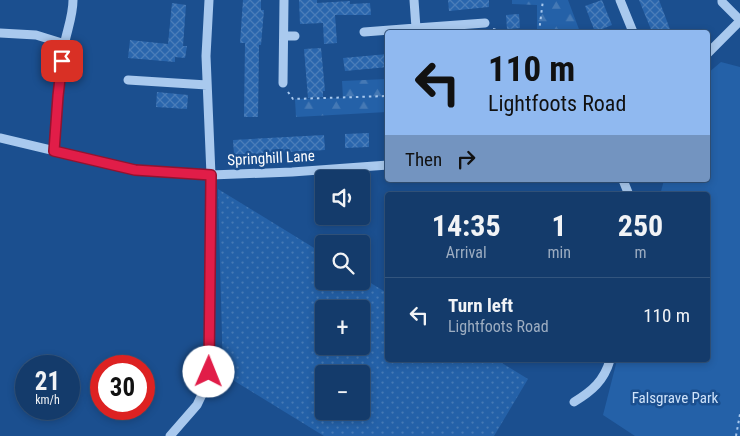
<!DOCTYPE html>
<meta charset="utf-8">
<style>
body{margin:0;font-family:"Roboto Condensed",sans-serif;background:#214673;color:#f1f3f6;height:100vh;display:flex;flex-direction:column;font-size:19px;white-space:nowrap}
*{box-sizing:border-box;margin:0}
p{font-size:16px;color:#9dadc1}
.icon{flex:none;width:28px;height:28px;fill:none;stroke:currentColor;stroke-width:2;stroke-linecap:round;stroke-linejoin:round}
.map{position:relative;flex:1;overflow:hidden}
.details{position:absolute;left:385px;top:192px;width:325px;height:170px;display:flex;flex-direction:column;background:#143b6b;border-radius:5px;box-shadow:0 2px 8px #0003,0 0 0 1px #33557e}
.details>*{flex:none}
.banner{position:absolute;left:385px;top:30px;width:325px;height:152px;border-radius:5px;box-shadow:0 2px 8px #0003,0 0 0 1px #33557e;background:#90b9f0;color:#111;overflow:hidden}
.tools{position:absolute;left:315px;top:170px;display:grid;gap:10px}
.tools a{display:grid;place-items:center;width:55px;height:55px;border-radius:5px;background:#143b6b;box-shadow:0 2px 8px #0003,0 0 0 1px #33557e;font-size:25px}
.speed{position:absolute;left:15px;top:355px;display:flex;gap:10px;font-size:25px;font-weight:700;text-align:center}
.speed>*{display:grid;place-content:center;width:65px;height:65px;border-radius:50%;background:#143b6b;box-shadow:0 2px 8px #0003,0 0 0 1px #33557e;line-height:1}
.speed small{font-size:12px;font-weight:400}
.speed .limit{border:8px solid #d22;background:#fff;color:#111}
.pin{position:absolute;display:grid;place-items:center;width:42px;height:42px;color:#fff;margin:-21px;border-radius:10px;box-shadow:0 2px 8px #0006}
.me{position:absolute;width:55px;margin:-28px;rotate:1deg;stroke-linejoin:round;filter:drop-shadow(0 0 4px #0008)}
.turn{display:flex;align-items:center;gap:18px;height:105px;padding:0 20px;font-size:22px}
.turn .icon{width:65px;height:65px;stroke-width:2.5}
.turn b{display:block;font-size:35px;line-height:42px}
.then{display:flex;align-items:center;height:48px;padding:0 20px;background:#0003;gap:10px;font-size:19px}
.eta{display:flex;justify-content:space-evenly;align-items:center;height:85px;text-align:center}
.eta b{font-size:30px;font-weight:700;line-height:35px}
ul{padding:0;list-style:none}
li{display:flex;align-items:center;gap:15px;height:75px;padding:0 20px;border-top:1px solid #33557e}
li div{flex:1}
li b{display:block;font-size:19px}
li em{font-style:normal}
.map>svg:first-child{display:block}
.forest{fill:url(#forest-firs)}
.park{fill:#2461a8}
.garden{fill:url(#garden-dots);fill-rule:evenodd}
.building{fill:url(#building-cross-hatch)}
.lines{fill:none;stroke-linecap:round;stroke-linejoin:round}
.path{stroke:#a9c9ee;stroke-width:2;stroke-dasharray:2.5 4;stroke-linecap:butt}
.minor{stroke:#a9c9ee;stroke-width:9}
.route-casing{stroke:#92132f;stroke-width:12}
.route{stroke:#e11d48;stroke-width:9}
.labels{text-anchor:middle;stroke-width:5;stroke-linejoin:round;paint-order:stroke}
.street-label{font-size:15px;fill:#fff;stroke:#1b4f8f}
.park-label{font-size:15px;fill:#cfe3fa;stroke:#1b4f8f}
</style>
<div class="map">
<svg width="740" height="436" viewBox="0 0 740 436">
<defs>
<pattern id="forest-firs" width="22" height="20" patternUnits="userSpaceOnUse" patternTransform="scale(1.25)"><rect width="22" height="20" fill="#2461a8"/><path d="M5 1l3.5 6h-7zM16 11l3.5 6h-7z" fill="#4579b5"/></pattern>
<pattern id="garden-dots" width="8" height="8" patternUnits="userSpaceOnUse" patternTransform="scale(1.25)"><rect width="8" height="8" fill="#2461a8"/><path d="M2 2h.1M6 6h.1" fill="none" stroke="#4579b5" stroke-width="1.8" stroke-linecap="round"/></pattern>
<pattern id="building-cross-hatch" width="8" height="8" patternUnits="userSpaceOnUse" patternTransform="scale(1.25)"><rect width="8" height="8" fill="#2a66ad"/><path d="M0 0l8 8M0 8l8-8" fill="none" stroke="#4a7db9"/></pattern>
</defs>
<rect width="100%" height="100%" fill="#1b4f8f"/>
<path class="forest" d="M512,0H568L580,32H537V5L512,4Z
M387,79V112L296,117L295,99L343,98L342,81Z"/>
<path class="park" d="M721,62L740,67V436H635L603,415L617,360H708V195H660L664,180H708V73Z"/>
<path class="garden" d="M218,189L324,254V281H361V277L387,293L388,360H497L528,379L494,436H324L223,374ZM324,309H361V346H324ZM324,374H361V411H324Z"/>
<path class="building" d="M243,0H261V10H264L261,45H259L258,117H244L245,43H240Z
M299,0H317V3L350,1V4L370,3L371,15H335L337,43L324,44L323,23L300,24Z
M448,0H489V7L449,11Z
M602,0L612,25L595,32L585,6Z
M639,0H659L671,32H652Z
M172,3L186,5L183,46H187L185,58L175,57V62L128,58L130,40L168,44Z
M519,14L520,28L507,29L506,15Z
M321,48L325,91H323V97L308,98L304,49Z
M388,54V67L345,71L343,58Z
M157,92L188,95L187,109L156,107Z
M369,133V147L345,148V134Z
M324,135L325,150L234,155L233,140Z"/>
<g class="lines">
<path class="path" d="M493,29L508,32
M539,32L543,0
M288,92L293,99L388,96
M736,436L740,414"/>
<path class="minor" d="M209,0L206,56L211,175L292,172L388,165
M414,0L416,28L485,23
M620,0L633,32
M722,0V2L740,20
M364,32L416,28
M0,33L36,35L65,44
M284,36H295
M708,53L740,21
M128,80L207,85
M283,83L284,0
M0,138L135,170L211,175L208,382L197,405L170,436
M54,151C57,116 59,81 64,46C67,30 73,16 73,0
M623,180L629,195
M574,402C592,391 604,381 610,360"/>
</g>
<g class="lines">
<defs>
<path id="route" d="M62,61L58,96L54,151L135,170L211,175L209,372"/>
</defs>
<use href="#route" class="route-casing"/>
<use href="#route" class="route"/>
</g>
<g class="labels">
<g class="street-label">
<text transform="translate(271 158) rotate(-3)" y="5">Springhill Lane</text>
</g>
<g class="park-label">
<text x="675" y="403">Falsgrave Park</text>
</g>
</g>
</svg>
<div class="tools">
<a><svg class="icon" aria-label="sound" viewBox="0 0 24 24"><path d="M4 9h4l5-4v14l-5-4H4zM17 9q2 3 0 6"/></svg></a>
<a><svg class="icon" aria-label="search" viewBox="0 0 24 24"><circle cx="10" cy="10" r="6"/><path d="M15 15l6 6"/></svg></a>
<a>+</a>
<a>−</a>
</div>
<div class="speed"><div>21<small>km/h</small></div><div class="limit">30</div></div>
<div class="pin" style="left:62px;top:61px;background:#d93025"><svg class="icon" aria-label="arrive" viewBox="0 0 24 24"><path d="M6 21V4h12l-3 4 3 4H6"/></svg></div>
<svg class="me" style="left:209px;top:372px" viewBox="-20 -20 40 40"><circle r="19" fill="#fff"/><path d="M0-13L10 11 0 6-10 11z" fill="#e11d48"/></svg>
<div class="banner">
<div class="turn"><svg class="icon" aria-label="left" viewBox="0 0 24 24"><path d="M17 20v-9H6M10 6l-5 5 5 5"/></svg><div><b>110 m</b>Lightfoots Road</div></div>
<div class="then">Then<svg class="icon" aria-label="right" viewBox="0 0 24 24"><path d="M7 20v-9h11M14 6l5 5-5 5"/></svg></div>
</div>
<section class="details">
<div class="eta">
<div><b>14:35</b><p>Arrival</p></div>
<div><b>1</b><p>min</p></div>
<div><b>250</b><p>m</p></div>
</div>
<ul>
<li><svg class="icon" aria-label="left" viewBox="0 0 24 24"><path d="M17 20v-9H6M10 6l-5 5 5 5"/></svg><div><b>Turn left</b><p>Lightfoots Road</p></div><em>110 m</em></li>
</ul>
</section>
</div>
